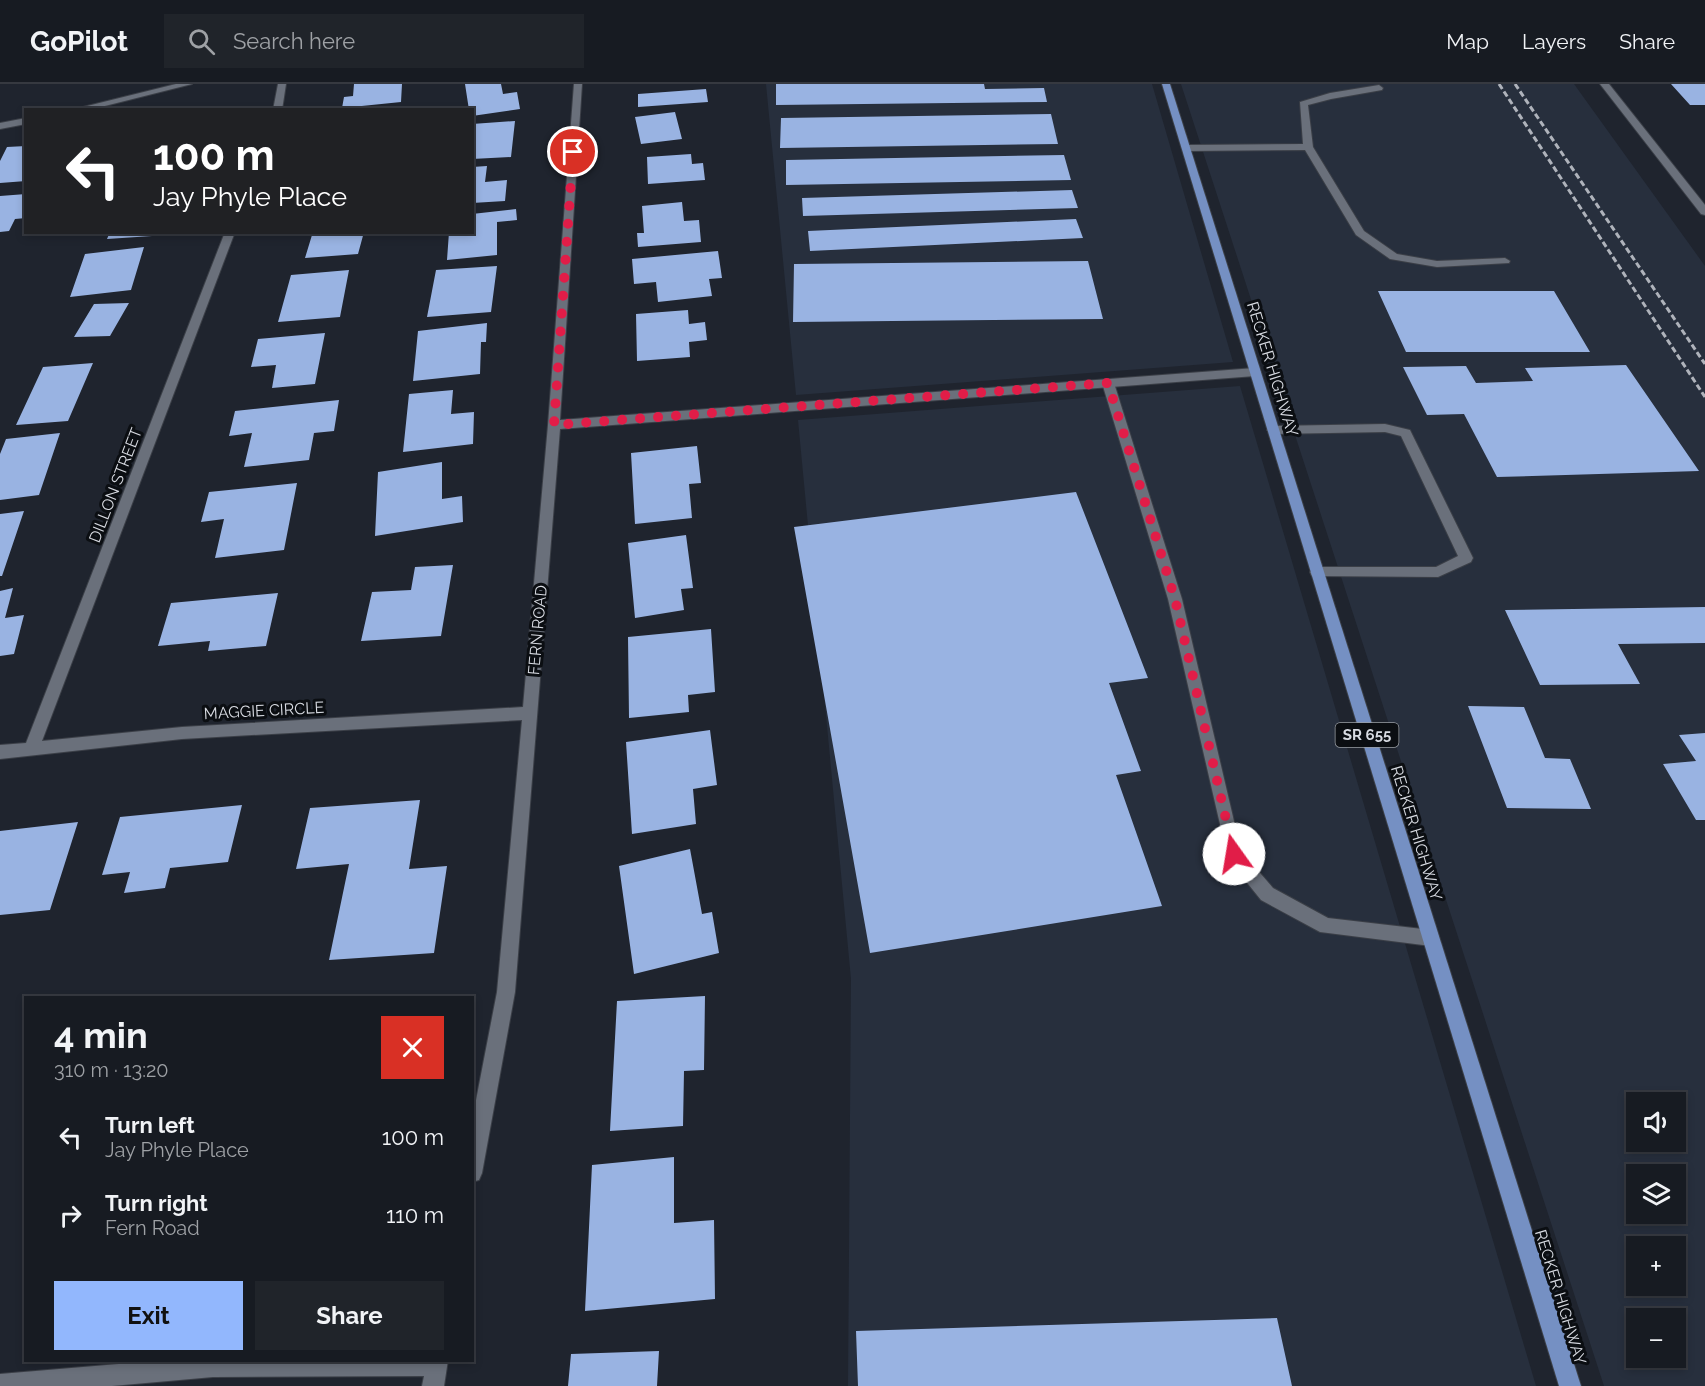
<!DOCTYPE html>
<meta charset="utf-8">
<style>
body{margin:0;font-family:Raleway,sans-serif;background:#20242a;color:#f1f3f6;height:100vh;display:flex;flex-direction:column;font-size:22px;white-space:nowrap}
*{box-sizing:border-box;margin:0}
p{font-size:20px;color:#9ea1a5}
.icon{flex:none;width:33px;height:33px;fill:none;stroke:currentColor;stroke-width:2;stroke-linecap:round;stroke-linejoin:round}
.map{position:relative;flex:1;overflow:hidden}
.drawer{position:absolute;left:24px;top:912px;width:450px;height:366px;display:flex;flex-direction:column;background:#171b22;border-radius:0px;box-shadow:0 3px 9px #0003,0 0 0 2px #363940}
.drawer>*{flex:none}
.top-card{position:absolute;left:24px;top:24px;width:450px;height:126px;border-radius:0px;box-shadow:0 3px 9px #0003,0 0 0 2px #363940;background:#202124;color:#fff;overflow:hidden}
.controls{position:absolute;left:1626px;top:1008px;display:grid;gap:12px}
.controls a{display:grid;place-items:center;width:60px;height:60px;border-radius:0px;background:#171b22;box-shadow:0 3px 9px #0003,0 0 0 2px #363940;font-size:30px}
.pin{position:absolute;display:grid;place-items:center;width:51px;height:51px;color:#fff;margin:-26px;border:3px solid #fff;border-radius:50%;box-shadow:0 2px 6px #0007}
.me{position:absolute;width:66px;margin:-33px;rotate:347deg;stroke-linejoin:round;filter:drop-shadow(0 0 4px #0008)}
.turn{display:flex;align-items:center;gap:21px;height:126px;padding:0 30px;font-size:27px}
.turn .icon{width:78px;height:78px;stroke-width:2.5}
.turn b{display:block;font-size:42px;line-height:51px}
.round{display:grid;place-items:center;flex:none;width:63px;height:63px;border-radius:0px;background:#20242a}
.overview{display:flex;align-items:center;justify-content:space-between;height:102px;padding:0 30px}
h1{font-size:36px;font-weight:700;line-height:45px}
.cta{display:flex;gap:12px;margin-top:auto;padding:12px 30px}
.cta a{flex:1;height:69px;border-radius:0px;background:#92b7fd;color:#111;font-size:24px;font-weight:700;line-height:69px;text-align:center}
.cta a+a{background:#20242a;color:#f1f3f6}
ul{padding:0;list-style:none}
li{display:flex;align-items:center;gap:18px;height:78px;padding:0 30px}
li div{flex:1}
li b{display:block;font-size:22px}
li em{font-style:normal}
header{display:flex;align-items:center;gap:36px;box-sizing:border-box;height:84px;padding:0 30px;background:#171b22;border-bottom:2px solid #363940}
header strong{font-size:28px}
nav{display:flex;gap:33px;margin-inline-start:auto;font-size:21px}
.search{width:420px;height:54px;background:#20242a;display:flex;align-items:center;gap:15px;box-sizing:border-box;padding:0 21px;border-radius:0px;color:#9ea1a5;font-size:22px}
.map>svg:first-child{display:block}
.built{fill:#272f3d;fill-rule:evenodd}
.building{fill:#99b3e2}
.lines{fill:none;stroke-linecap:round;stroke-linejoin:round}
.service-casing{stroke:#3b3f47;stroke-width:2}
.minor-casing{stroke:#3b3f47;stroke-width:2}
.primary-casing{stroke:#3b3f47;stroke-width:2}
.service{fill:#6a707b;fill-rule:evenodd}
.minor{fill:#6a707b;fill-rule:evenodd}
.primary{fill:#7590c3;fill-rule:evenodd}
.rail{stroke:#afb3bb;stroke-width:3;stroke-dasharray:6 3;stroke-linecap:butt}
.route{stroke:#e11d48;stroke-width:10;stroke-dasharray:0 18}
.labels{text-anchor:middle;stroke-width:6;stroke-linejoin:round;paint-order:stroke}
.shield{fill:#0b0e12;stroke:#9a9ea4;stroke-width:1.5}
.shield-label{font-size:15px;font-weight:bold;fill:#d8dbe2}
.street-label{font-size:16px;fill:#d8dbe2;stroke:#0b0e12}
</style>
<header>
<strong>GoPilot</strong>
<div class="search"><svg class="icon" aria-label="search" viewBox="0 0 24 24"><circle cx="10" cy="10" r="6"/><path d="M15 15l6 6"/></svg>Search here</div>
<nav><a>Map</a><a>Layers</a><a>Share</a></nav>
</header>
<div class="map">
<svg width="1705" height="1302" viewBox="0 0 1705 1302">
<rect width="100%" height="100%" fill="#1f242e"/>
<path class="built" d="M766,0H1152L1233,278L796,311Z
M1181,0H1574L1705,182V1302H1604ZM1636,1018H1676V1058H1636ZM1636,1090H1676V1130H1636ZM1636,1162H1676V1202H1636ZM1636,1234H1676V1274H1636Z
M1240,302L1536,1302H848L851,895L798,336Z"/>
<path class="building" d="M354,0H402L401,18L342,24L344,13L353,12Z
M465,0H501L503,10L517,8L520,25L472,32V26H469Z
M776,0H984L985,5L1044,4L1047,18L776,21Z
M1671,0H1705V21H1690Z
M706,5L708,18L638,23V10Z
M675,28L682,55L641,60L635,33Z
M1051,30L1058,60L780,64L781,34Z
M515,37L511,73L472,75V40Z
M26,62V97L0,99V77L7,63Z
M691,70L692,80L703,79L705,96L648,100L647,73Z
M1064,71L1071,96L786,101V76Z
M487,82L485,98L507,96L505,117L472,119V83Z
M1072,106L1078,124L803,132L802,114Z
M26,110L23,122H26V134L15,135L9,147L0,148V112Z
M682,118L684,137L699,136L701,158L638,163L637,149H644L642,122Z
M516,125L517,136L497,138V171L447,176L449,148H472V130Z
M1076,135L1083,154L810,167L808,147Z
M110,148H154L152,152L107,155Z
M293,148H364L358,170L305,174L312,151L292,152Z
M144,163L131,206L70,213L85,170Z
M718,167L722,194L709,195L712,212L658,218L656,198L634,200L632,175Z
M1088,177L1103,235L793,238L794,180Z
M497,182L491,228L427,233L436,186Z
M349,186L340,233L278,238L291,191Z
M1378,207H1554L1590,268H1406Z
M129,219L110,252L74,253L94,220Z
M688,226L689,240L705,238L707,256L689,258L690,273L637,277L636,230Z
M487,239L486,258H481L480,290L413,297L418,247Z
M325,249L315,300L272,304L276,281L251,283L258,255Z
M93,279L68,337L16,341L43,283Z
M1626,281L1699,387L1497,393L1464,330L1427,331L1403,283L1466,282L1476,299L1533,297L1525,284Z
M453,306L451,330L474,328L473,360L403,368L409,310Z
M339,316L334,347L314,349L309,376L244,383L252,349L229,352L235,327Z
M60,349L39,411L0,416V370L6,355Z
M697,362L701,399L689,400L692,434L635,440L631,369Z
M442,378V415L462,412L463,438L375,452L378,388Z
M297,399L284,466L215,474L224,435L201,438L209,408Z
M1076,408L1148,594L1109,599L1141,687L1116,691L1162,822L870,869L794,443Z
M24,427L2,492H0V430Z
M686,451L693,504L681,505L684,526L635,534L628,459Z
M453,481L441,552L361,557L372,508L411,506L415,483Z
M13,504L5,534L24,531L14,570L0,572V507Z
M278,509L266,562L208,567L210,557L158,562L171,519Z
M1705,523V559L1618,560L1640,600L1540,601L1505,526Z
M711,545L715,608L688,611L689,628L629,634L628,553Z
M1468,622L1524,623L1545,674L1570,675L1591,725L1507,724Z
M710,646L717,701L693,705L696,740L632,750L626,658Z
M1705,649V736H1696L1663,680L1696,677L1679,651Z
M420,716L409,785L447,782L434,869L329,876L349,780L296,785L310,724Z
M242,721L228,778L170,784L165,804L124,809L130,788L102,791L120,733Z
M78,738L50,826L0,831V747Z
M690,765L702,830L712,828L719,869L634,890L619,782Z
M705,912L704,986L684,987L683,1042L610,1047L617,917Z
M674,1073V1139L714,1136L715,1215L585,1227L592,1081Z
M1277,1234L1292,1302H858L856,1247Z
M659,1267L657,1302H568L571,1270Z"/>
<g class="lines">
<defs>
<path id="service" d="M1379,1L1383,4L1382,6L1331,15L1308,21L1313,63L1364,147L1397,170L1437,177L1505,174L1510,177L1509,179L1437,183L1390,175L1356,151L1305,66L1187,67L1182,64L1187,61L1303,60L1300,18L1330,9Z
M1108,295L1114,299L1182,515L1241,767L1273,804L1328,834L1431,846L1437,848L1439,854L1437,860L1431,862L1320,848L1261,816L1228,775L1168,515L1102,299Z
M1385,340L1410,346L1473,474L1471,478L1438,493L1312,492L1310,488L1317,483H1436L1458,472L1401,352L1385,348L1273,350L1267,346L1273,342Z"/>
<path id="minor" d="M176,0H192L89,26H71Z
M278,0H286L282,26H273Z
M574,0H582L560,336L1255,284L1261,288L1255,292L560,345L515,908L482,1089L479,1096L472,1098V1037L497,908L522,636L182,655L0,675V661L26,659L225,148H235L42,657L182,643L523,623L548,341Z
M1600,0H1609L1705,121V131L1701,130Z
M26,34V40L0,45V39Z
M166,1276H448L444,1302H422L424,1292L213,1293L112,1302H0V1290Z"/>
<path id="primary" d="M1162,0H1170L1581,1302H1559Z"/>
</defs>
<use href="#service" class="service-casing"/>
<use href="#minor" class="minor-casing"/>
<use href="#primary" class="primary-casing"/>
<use href="#service" class="service"/>
<use href="#minor" class="minor"/>
<use href="#primary" class="primary"/>
<path class="rail" d="M1499,0L1705,313
M1515,0L1705,280"/>
</g>
<g class="lines">
<path class="route" d="M573,68L554,341L1108,299L1175,515L1234,770"/>
</g>
<g class="labels">
<rect class="shield" x="1335.5" y="639" width="63" height="24" rx="4.5"/>
<g class="shield-label">
<text x="1367" y="656">SR 655</text>
</g>
<g class="street-label">
<text transform="translate(1273 285) rotate(73)" y="6">RECKER HIGHWAY</text>
<text transform="translate(115 401) rotate(-69)" y="6">DILLON STREET</text>
<text transform="translate(537 546) rotate(-85)" y="6">FERN ROAD</text>
<text transform="translate(264 626) rotate(-3)" y="6">MAGGIE CIRCLE</text>
<text transform="translate(1417 749) rotate(73)" y="6">RECKER HIGHWAY</text>
<text transform="translate(1561 1213) rotate(73)" y="6">RECKER HIGHWAY</text>
</g>
</g>
</svg>
<div class="controls">
<a><svg class="icon" aria-label="sound" viewBox="0 0 24 24"><path d="M4 9h4l5-4v14l-5-4H4zM17 9q2 3 0 6"/></svg></a>
<a><svg class="icon" aria-label="layers" viewBox="0 0 24 24"><path d="M12 4l9 5-9 5-9-5zM3 14l9 5 9-5"/></svg></a>
<a>+</a>
<a>−</a>
</div>
<div class="pin" style="left:573px;top:68px;background:#d93025"><svg class="icon" aria-label="arrive" viewBox="0 0 24 24"><path d="M6 21V4h12l-3 4 3 4H6"/></svg></div>
<svg class="me" style="left:1234px;top:770px" viewBox="-20 -20 40 40"><circle r="19" fill="#fff"/><path d="M0-13L10 11 0 6-10 11z" fill="#e11d48"/></svg>
<div class="top-card">
<div class="turn"><svg class="icon" aria-label="left" viewBox="0 0 24 24"><path d="M17 20v-9H6M10 6l-5 5 5 5"/></svg><div><b>100 m</b>Jay Phyle Place</div></div>
</div>
<section class="drawer">
<div class="overview"><div><h1>4 min</h1><p>310 m · 13:20</p></div><a class="round" style="background:#d93025;color:#fff"><svg class="icon" aria-label="close" viewBox="0 0 24 24"><path d="M6 6l12 12M18 6L6 18"/></svg></a></div>
<ul>
<li><svg class="icon" aria-label="left" viewBox="0 0 24 24"><path d="M17 20v-9H6M10 6l-5 5 5 5"/></svg><div><b>Turn left</b><p>Jay Phyle Place</p></div><em>100 m</em></li>
<li><svg class="icon" aria-label="right" viewBox="0 0 24 24"><path d="M7 20v-9h11M14 6l5 5-5 5"/></svg><div><b>Turn right</b><p>Fern Road</p></div><em>110 m</em></li>
</ul>
<div class="cta"><a>Exit</a><a>Share</a></div>
</section>
</div>
